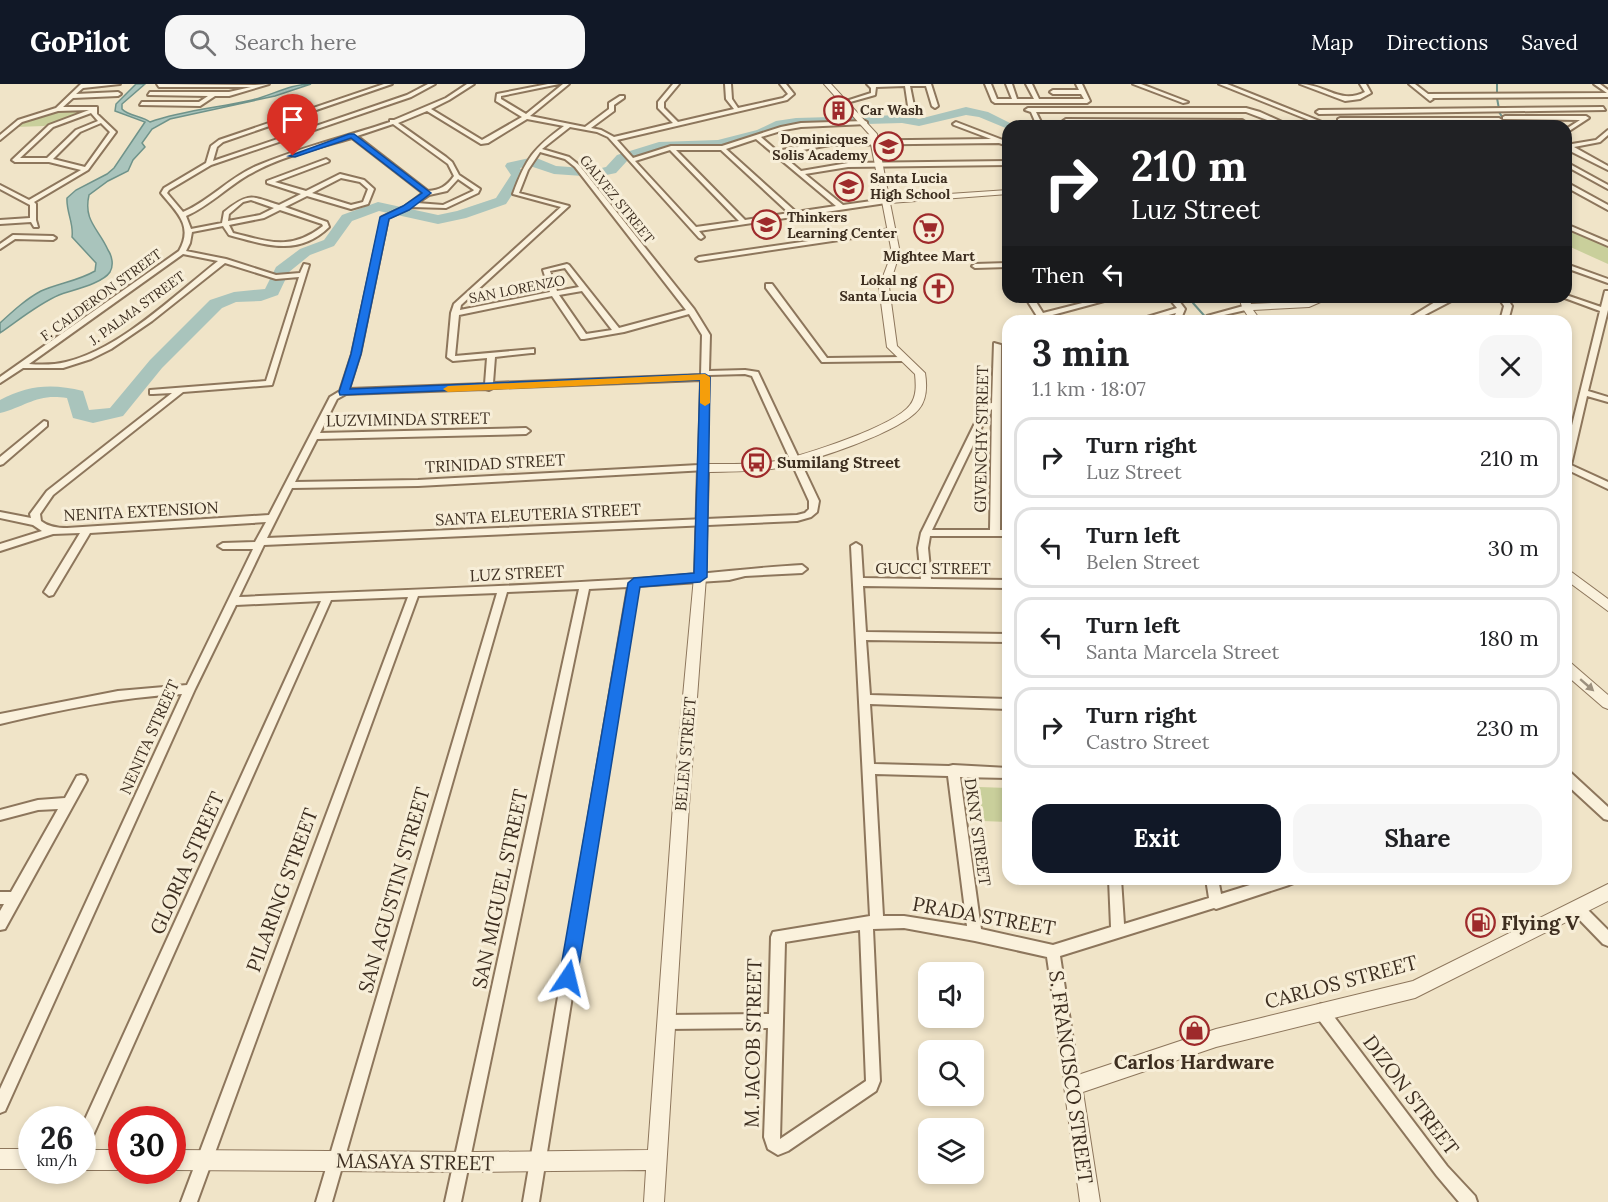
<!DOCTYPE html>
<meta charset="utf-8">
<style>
body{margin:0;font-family:Lora,serif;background:#f6f6f6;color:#202124;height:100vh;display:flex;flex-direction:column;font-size:22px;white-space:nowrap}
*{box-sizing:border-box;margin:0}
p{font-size:20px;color:#757577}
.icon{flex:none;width:33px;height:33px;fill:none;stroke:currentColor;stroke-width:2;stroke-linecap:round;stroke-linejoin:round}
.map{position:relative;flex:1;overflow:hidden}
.drawer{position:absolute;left:1002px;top:231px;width:570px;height:570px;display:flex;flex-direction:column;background:#fff;border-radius:18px;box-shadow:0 3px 9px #0003}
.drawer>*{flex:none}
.guide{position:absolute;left:1002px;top:36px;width:570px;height:183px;border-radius:18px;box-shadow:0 3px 9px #0003;background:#202124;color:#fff;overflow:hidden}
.controls{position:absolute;left:918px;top:878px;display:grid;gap:12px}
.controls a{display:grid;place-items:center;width:66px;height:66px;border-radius:12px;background:#fff;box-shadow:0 3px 9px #0003;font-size:30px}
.speed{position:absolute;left:18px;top:1022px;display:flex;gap:12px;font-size:30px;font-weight:700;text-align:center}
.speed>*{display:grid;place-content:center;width:78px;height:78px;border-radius:50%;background:#fff;box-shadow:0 3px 9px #0003;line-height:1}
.speed small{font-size:15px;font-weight:400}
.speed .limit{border:9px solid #d22;background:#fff;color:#111}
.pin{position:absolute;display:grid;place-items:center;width:51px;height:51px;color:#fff;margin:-62px -26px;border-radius:50% 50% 50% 0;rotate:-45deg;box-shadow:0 0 6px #0007}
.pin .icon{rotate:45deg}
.me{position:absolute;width:66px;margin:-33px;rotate:10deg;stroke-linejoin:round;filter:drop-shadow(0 0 4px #0008)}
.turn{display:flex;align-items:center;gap:21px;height:126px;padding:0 30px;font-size:27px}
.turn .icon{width:78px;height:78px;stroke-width:2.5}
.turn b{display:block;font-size:42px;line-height:51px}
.then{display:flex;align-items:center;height:57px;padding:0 30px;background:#0003;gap:12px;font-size:22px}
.round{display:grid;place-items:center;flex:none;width:63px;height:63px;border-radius:18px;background:#f6f6f6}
.head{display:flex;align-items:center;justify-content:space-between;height:102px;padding:0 30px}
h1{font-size:36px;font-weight:700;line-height:45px}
.primary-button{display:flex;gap:12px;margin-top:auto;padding:12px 30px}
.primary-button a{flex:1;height:69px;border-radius:18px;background:#111827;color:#fff;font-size:24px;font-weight:700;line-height:69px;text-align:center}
.primary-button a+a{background:#f6f6f6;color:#202124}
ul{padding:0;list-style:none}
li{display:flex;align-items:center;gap:18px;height:81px;margin:0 12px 9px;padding:0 18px;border:3px solid #e0e0e0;border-radius:18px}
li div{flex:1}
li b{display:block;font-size:22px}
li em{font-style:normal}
header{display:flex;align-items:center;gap:36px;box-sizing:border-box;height:84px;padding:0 30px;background:#111827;color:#fff}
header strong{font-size:28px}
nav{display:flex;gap:33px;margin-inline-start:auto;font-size:21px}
.search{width:420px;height:54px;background:#f6f6f6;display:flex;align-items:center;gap:15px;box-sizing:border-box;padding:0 21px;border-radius:18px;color:#757577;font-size:22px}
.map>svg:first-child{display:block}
.green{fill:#c9cf9b}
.water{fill:#a9c4bc;stroke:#6f938a;stroke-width:1.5}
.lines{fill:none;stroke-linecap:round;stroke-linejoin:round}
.stream{stroke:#6f938a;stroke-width:2}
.river{fill:#a9c4bc;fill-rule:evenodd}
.minor-casing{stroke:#8d765c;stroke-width:4}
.tertiary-casing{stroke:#8d765c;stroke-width:2}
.minor{fill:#faf1dc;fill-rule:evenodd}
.tertiary{fill:#faf1dc;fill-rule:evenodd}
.oneway{fill:#9c907e}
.route{fill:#1a73e8;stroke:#114b97;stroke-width:1.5}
.slow{fill:#f59e0b}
.labels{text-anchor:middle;stroke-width:6;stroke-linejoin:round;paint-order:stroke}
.far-poi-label{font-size:14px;font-weight:bold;fill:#3d2e20;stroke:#f7eed8;text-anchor:start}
.far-street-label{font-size:14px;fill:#3d2e20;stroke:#f7eed8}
.street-label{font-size:16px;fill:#3d2e20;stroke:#f7eed8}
.poi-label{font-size:16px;font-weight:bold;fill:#3d2e20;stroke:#f7eed8;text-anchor:start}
.near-street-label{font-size:20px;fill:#3d2e20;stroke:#f7eed8}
.near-poi-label{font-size:20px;font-weight:bold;fill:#3d2e20;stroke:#f7eed8;text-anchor:start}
</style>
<header>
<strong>GoPilot</strong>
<div class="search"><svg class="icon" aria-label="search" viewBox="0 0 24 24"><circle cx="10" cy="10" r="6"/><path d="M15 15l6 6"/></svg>Search here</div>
<nav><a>Map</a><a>Directions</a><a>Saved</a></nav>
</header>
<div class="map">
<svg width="1608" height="1118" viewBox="0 0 1608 1118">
<rect width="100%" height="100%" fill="#f0e4c8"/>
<path class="green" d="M59,26L85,27L44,42L16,43L21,38Z
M1566,145L1608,163V180L1566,161Z
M979,703L1008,704V738L982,737Z"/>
<path class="water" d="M136,0H145L122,20V25C128,32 142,32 150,38C184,26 218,24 252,16C272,11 291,0 311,0L275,12L170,35L152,45L142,59L145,63L133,76L128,87L108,97L89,111C83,137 99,145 108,166C112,172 114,181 110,188C102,200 72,206 59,211C38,220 19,236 0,249V239C13,227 26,215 41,207C59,199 78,197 95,187L96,179L72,153C74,139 66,128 67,114L76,106L107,90L114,84L145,38L115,27L116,20Z"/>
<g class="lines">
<path class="stream" d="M1497,0V11
M1497,14L1499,25
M1499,28L1508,42
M1195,213L1193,219L1209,237"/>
<path class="river" d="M966,23L988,28L1016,42H1008V45L979,33L966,31L919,42L902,39L796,42L779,44L767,52L718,64L665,65L627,77L616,89L597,93L554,90L530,82L520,84L525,91L506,120L466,134L438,140L379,127L352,137L334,162L310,171L289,188L278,211L261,217L236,218L222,224L162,284L123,332L93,339L73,334L67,314C37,309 27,322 0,329V316C28,301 52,299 83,307L89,326L110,324L150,276L210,216L234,208L265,205L276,183L300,165L324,156L342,131L378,118L438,131L457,127L496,114L511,91L505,82L507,79L534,73L556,82L597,85L606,83L617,71L659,58L718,56L757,46L776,37L796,34L903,31L919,35Z"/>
<defs>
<path id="minor" d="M81,0H120L83,4L76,10L118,8L121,10L118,12L73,14L63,23H97V30L116,48L88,86L34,118L36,120V136L38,143H34L31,138L0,140V136L30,134V121L0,105V101L29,116L81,86L49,78H15L12,76L49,41L89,26L58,27L22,38L0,56V51L18,36L56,24ZM91,29L98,37L76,46L47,74H20L53,43ZM101,39L110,48L85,83L53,75L80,48Z
M157,0L255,1L269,0L229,12H215L200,22L140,21L142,18H199L208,12L148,11L150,8H229L251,3H159Z
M384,0H392L223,58L217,63L213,77L407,11L428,0H435L411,13L211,81L169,106L167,109L183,128C209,117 228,95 254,83C298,64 345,53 390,38V36H394L446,14L467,0H474L449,16L431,25L482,56L522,33L496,17L497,10L548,0H559L501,12V15L526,30L563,0H569L530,32L585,43L609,25V19L620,12H624V14L614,21V27L591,44L601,46L614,53L673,39L658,24V18L673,0H679L664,18V24L678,38L734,25L726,15L725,0H731L732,15L738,24L783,14L788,10L780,0H786L794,10L787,16L617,56L633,74L671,62H722L781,43L801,39L865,37L867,38V40L801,43L784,46L761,53L777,67L830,57L991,55L954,41L953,40L956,38L1008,58V62L999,59L830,61L781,70L801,87L848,79L1008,77V81L848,83L805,90L843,121L886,115L889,117L886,119L699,147L704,153L701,155L699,154L608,53L597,48L570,43L542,65L569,73L579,81L694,225L710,251L709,287L745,286L758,288L819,417L817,428L811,433L797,437L264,461L239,513C371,507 503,503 634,495C691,492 746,484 802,481L807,485L802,489L745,492L729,496L638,502L539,1118H523L628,503L589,505L461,1118H445L579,505L507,508L332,1118H316L497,509L418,512L197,1118H181L408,513L331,516L87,1065L82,1067V1042L321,517L236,521L195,605L5,1027L0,1029V1005L182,610C120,613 60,626 0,640V630L118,607L187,601L253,465H223L218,462L223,459L255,458L266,438L90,449L53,511L49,512L44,508L80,449L53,450L0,467V460L42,447L33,441L0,434V428L31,434L30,430L47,407L172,309L153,310H150V306L266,297L299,193L276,195L225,179L152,237L111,265L91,275L63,284H23L0,299V293L179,167C194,141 176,128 161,109L164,104L206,79L211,62L219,56ZM427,27L481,60L488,59L527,35L564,42C534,64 526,74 513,110L561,123L454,220L451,229L447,273L453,277L487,274L485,300L349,305L360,270L388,134L412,123L446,124L478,109L480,105L459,91L452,78L446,73L398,39ZM393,40L448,80L454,92C447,102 440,106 428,107L357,52ZM352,54L423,109L404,123L382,133L352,270L340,307L330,313L269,431L67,444C57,444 49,443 41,437L40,430L53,411L183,308L272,301L309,181L304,180L300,189L276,191L226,175L186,167L190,159L192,148L223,142L229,151C266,161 298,173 329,143L327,138L285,123L307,112L351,125L368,120L374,105L364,96L340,90L306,107L275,98L328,78L329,77L326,75L267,97V99L301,110L279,121C251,112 249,108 224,128L222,139L191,145L186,132C209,122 226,104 248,91C279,73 317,64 352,54ZM756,55L836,122L796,128L726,65ZM670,66L739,137L696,143L635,77ZM676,66H721L789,129L745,136ZM540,68L565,75L575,83L686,226L619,244L569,181L567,180L543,186L550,208L460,226L461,221L569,122L519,109L528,86ZM341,94L360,98L368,105L363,118L351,121L312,109ZM458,95L474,106L473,107L443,121L417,119L429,111L447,107ZM251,116L274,124L260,131L228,137L229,130L243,118ZM280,126L322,140L323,142C290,167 270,158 233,149L229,141L264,134ZM183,170L218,177C175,211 120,265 66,278C54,281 41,281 29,280ZM565,184L579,203L557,207L550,187ZM582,207L612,246L586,250L559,211ZM552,212L581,255H584L624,248L689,230L702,251L701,291L493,299L495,273L531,269H534V265L455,272L459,231ZM745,290L752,292L809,417V425L805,429L797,431L267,454L292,404L418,402L706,386L709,291ZM701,296L699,381L418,396L295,398L317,355L526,350L530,347L526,344L320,349L337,315L346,310L485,305L489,306L493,304Z
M867,0H931L938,22L935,24L932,22L926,2H910L914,22L911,24L908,22L905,2L876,3L875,11L843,20V18L871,9V4Z
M985,0H991L997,15H1012L1006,0H1012L1017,15H1034L1026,0H1032L1039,15H1084L1081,10H1053L1050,8L1053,6H1079L1076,0H1082L1090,17L1087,19H995L992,17Z
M1133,0H1141L1188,18L1183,19Z
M1219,0H1227L1332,42H1324Z
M1300,0C1325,0 1340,21 1365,8L1360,0H1366L1371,9L1360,15L1345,17Z
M1409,0H1415L1428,10L1607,9L1594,0H1600L1608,6V13L1432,14L1433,15L1430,17Z
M1603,23L1605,26L1319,30L1316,28L1319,26Z
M1246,24L1260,28L1291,42H1283L1246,28H1036L1043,42H1037L1031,28L1025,26L1028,24Z
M1505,32H1586L1589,34L1566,49V45L1580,36L1503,35V33Z
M1340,34H1499L1502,36L1499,38L1338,37V35Z
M1066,35L1242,36L1245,38L1242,40L1064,38L1063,37Z
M1608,46V51L1600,58L1574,63L1608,82V86L1566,65V61L1596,56Z
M1566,78L1608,101V105L1566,82Z
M1566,98L1608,121V126L1566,103Z
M1566,140L1608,158V162L1566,144Z
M891,145L894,147L893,148L699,177L696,175L699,173Z
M13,151L53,152L56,154L53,156L15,155L0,165V160Z
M1008,179V183L975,184L972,182L975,180Z
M1566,180L1608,195V199L1566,184Z
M766,200H772L827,274L903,273L907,275L903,277L822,278L766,204Z
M1605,207H1608V226L1588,307L1608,313V318L1587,312L1571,381L1608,398V405L1568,386L1566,387V366L1600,227L1562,213H1566V211L1601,223Z
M1025,213H1033L1043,229L1106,213H1119L1045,233L1046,237H1040Z
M1168,213H1176L1185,225L1180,237H1172L1176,229L1146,237H1134L1177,224Z
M1448,213H1459L1413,237H1404L1440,215Z
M1498,213H1506L1512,222L1508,237H1500L1504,222Z
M1247,221L1251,223L1250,225L1211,234L1207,232Z
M994,259L1001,261L1000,446H1008V452H930L928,464L931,495L1008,496V504L863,502L866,548L1008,550V558L866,556L870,611L1008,615V625L870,620L874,680L949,682L953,681L1008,684V694L960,693L981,845L1053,861L1111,843L1109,795H1121L1124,840L1209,814L1206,795H1218L1221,810L1269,795H1295L1294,799L1289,801L1216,825L1214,824L1060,872L1080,1002L1078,1007L1073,1009L1068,1007L1066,1002L1047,873L975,857L904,844L873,845L880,997L876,1007L788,1067L778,1071L768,1065L764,1053L768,944L666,945L661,943L659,938L661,933L666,931L769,930L771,853L773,848L870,832L851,462L856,459L861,462L863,494L921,495L918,464L921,449L981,327L987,320L992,319ZM992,325L990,446H932L989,328ZM875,690L948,692L967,842L904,832H883ZM860,846L866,997L780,1055L785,858Z
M44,337L47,338V342L3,380L0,381V373Z
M1566,687L1570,688L1608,723V736L1604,735L1566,700Z
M81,691L85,692L87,696L85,700L5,845L0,846V827L4,820H0V808H11L58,725L38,726L0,736V726L38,716L65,714L77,692Z
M1577,818L1582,820L1608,846V862L1603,860L1572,828L1570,824L1572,820Z
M1321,920L1326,922L1447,1082L1475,1112L1477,1118H1459L1437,1092L1316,932L1314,927L1316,922Z"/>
<path id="tertiary" d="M824,0H831L877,50L889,114L1008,106V110L890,119L899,164L898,174L889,203L897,262L925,289C927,301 927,315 919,325C900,349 809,378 778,384C756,388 732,387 709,388L706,493L689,721L664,1118H644L646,1086L476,1088L172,1086V1066L476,1068L648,1066L673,721L694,493L697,384L703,380C727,380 752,381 776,377C803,372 895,342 910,321C917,312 916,300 915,290L887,263L879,203L890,174L891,164L869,50Z
M1239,213H1249L1251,220L1308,217L1319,213H1332L1309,223L1253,226L1261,237H1251L1242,223Z
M1566,484L1608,515V527L1566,496Z
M1566,578L1571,579L1608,611V625L1603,623L1566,591Z
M1608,800V817L1415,914L1216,963L1083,1008L1100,1118H1080L1064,1002L1066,995L1216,945L1413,897Z
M0,1065H32V1085H0Z
M82,1066H122V1086H82Z"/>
</defs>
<use href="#minor" class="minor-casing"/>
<use href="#tertiary" class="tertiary-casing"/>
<use href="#minor" class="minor"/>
<use href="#tertiary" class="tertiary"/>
</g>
<defs><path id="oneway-solid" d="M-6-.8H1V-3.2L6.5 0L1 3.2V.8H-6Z" transform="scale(1.5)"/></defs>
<use class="oneway" href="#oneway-solid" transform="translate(1587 601) rotate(41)"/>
<path class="route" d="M349,50H354L431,109L409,126L389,135L361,270L350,305L705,290L710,293L707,493L700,498L640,503L577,894L574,900L568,903L562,900L559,894L628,499L634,494L694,489L700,296L340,311L339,308L351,270L380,133L403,122L422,109L351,54L295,73L289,72Z"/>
<path class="slow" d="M705,290L710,293V319L705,322L700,319V296L448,308L443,305L448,302Z"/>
<defs>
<symbol id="building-ring" viewBox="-11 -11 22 22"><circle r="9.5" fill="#f7eed8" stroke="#9e2a2b" stroke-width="1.5"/><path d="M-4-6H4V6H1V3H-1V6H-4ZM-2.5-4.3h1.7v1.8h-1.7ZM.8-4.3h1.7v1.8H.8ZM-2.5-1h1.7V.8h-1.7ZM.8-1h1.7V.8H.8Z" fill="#9e2a2b"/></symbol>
<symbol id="school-ring" viewBox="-11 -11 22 22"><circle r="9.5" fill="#f7eed8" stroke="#9e2a2b" stroke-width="1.5"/><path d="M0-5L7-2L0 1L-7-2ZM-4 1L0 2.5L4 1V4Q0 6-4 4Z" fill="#9e2a2b"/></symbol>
<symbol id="supermarket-ring" viewBox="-11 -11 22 22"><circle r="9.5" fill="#f7eed8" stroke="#9e2a2b" stroke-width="1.5"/><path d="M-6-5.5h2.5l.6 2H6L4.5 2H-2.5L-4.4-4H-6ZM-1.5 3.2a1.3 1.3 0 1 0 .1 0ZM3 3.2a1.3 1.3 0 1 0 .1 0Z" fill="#9e2a2b"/></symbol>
<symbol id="church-ring" viewBox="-11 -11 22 22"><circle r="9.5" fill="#f7eed8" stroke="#9e2a2b" stroke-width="1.5"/><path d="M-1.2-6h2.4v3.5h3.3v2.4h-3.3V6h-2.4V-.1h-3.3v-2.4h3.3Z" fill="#9e2a2b"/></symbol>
<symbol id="bus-ring" viewBox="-11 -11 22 22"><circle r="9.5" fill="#f7eed8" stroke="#9e2a2b" stroke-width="1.5"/><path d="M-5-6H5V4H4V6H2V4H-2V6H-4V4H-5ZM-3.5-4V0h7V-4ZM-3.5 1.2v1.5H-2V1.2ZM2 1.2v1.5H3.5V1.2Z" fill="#9e2a2b"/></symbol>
<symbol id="fuel-ring" viewBox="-11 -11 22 22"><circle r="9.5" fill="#f7eed8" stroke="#9e2a2b" stroke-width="1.5"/><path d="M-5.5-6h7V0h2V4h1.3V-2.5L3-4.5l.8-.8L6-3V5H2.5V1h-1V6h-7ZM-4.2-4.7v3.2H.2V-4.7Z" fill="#9e2a2b"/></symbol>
<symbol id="shop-ring" viewBox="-11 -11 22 22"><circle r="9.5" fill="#f7eed8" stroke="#9e2a2b" stroke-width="1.5"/><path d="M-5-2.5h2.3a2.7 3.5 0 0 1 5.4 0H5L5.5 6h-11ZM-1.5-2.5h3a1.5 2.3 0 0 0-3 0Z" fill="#9e2a2b"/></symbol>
</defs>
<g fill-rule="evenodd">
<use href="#building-ring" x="822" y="10" width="33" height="33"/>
<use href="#school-ring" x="872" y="46" width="33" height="33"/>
<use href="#school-ring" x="832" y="86" width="33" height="33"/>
<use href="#school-ring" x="750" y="124" width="33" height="33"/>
<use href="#supermarket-ring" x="912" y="128" width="33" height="33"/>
<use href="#church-ring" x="922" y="188" width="33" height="33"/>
<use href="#bus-ring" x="740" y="362" width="33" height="33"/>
<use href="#fuel-ring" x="1464" y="822" width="33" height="33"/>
<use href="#shop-ring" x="1178" y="930" width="33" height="33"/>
</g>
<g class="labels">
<g class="far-poi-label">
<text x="860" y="31">Car Wash</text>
<text x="868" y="60" text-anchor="end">Dominicques<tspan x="868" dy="16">Solis Academy</tspan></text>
<text x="870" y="99">Santa Lucia<tspan x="870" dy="16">High School</tspan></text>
<text x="787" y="138">Thinkers<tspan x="787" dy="16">Learning Center</tspan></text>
<text x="929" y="177" text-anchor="middle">Mightee Mart</text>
<text x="917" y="201" text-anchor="end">Lokal ng<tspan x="917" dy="16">Santa Lucia</tspan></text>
</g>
<g class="far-street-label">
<text transform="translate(617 115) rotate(51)" y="5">GALVEZ STREET</text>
<text transform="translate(517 205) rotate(-11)" y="5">SAN LORENZO</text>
<text transform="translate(101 211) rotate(-36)" y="5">F. CALDERON STREET</text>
<text transform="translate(137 224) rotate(-36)" y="5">J. PALMA STREET</text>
</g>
<g class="street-label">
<text transform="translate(408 335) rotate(-1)" y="6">LUZVIMINDA STREET</text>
<text transform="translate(981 355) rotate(-89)" y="6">GIVENCHY STREET</text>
<text transform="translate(495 379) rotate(-3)" y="6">TRINIDAD STREET</text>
<text transform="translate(141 427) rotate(-3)" y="6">NENITA EXTENSION</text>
<text transform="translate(538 430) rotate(-3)" y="6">SANTA ELEUTERIA STREET</text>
<text x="933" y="490">GUCCI STREET</text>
<text transform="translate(517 489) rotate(-3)" y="6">LUZ STREET</text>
<text transform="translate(149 653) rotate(-66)" y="6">NENITA STREET</text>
<text transform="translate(685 670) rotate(-85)" y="6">BELEN STREET</text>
<text transform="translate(978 748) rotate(82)" y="6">DKNY STREET</text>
</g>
<g class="poi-label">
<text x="777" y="384">Sumilang Street</text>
</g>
<g class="near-street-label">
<text transform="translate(187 779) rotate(-66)" y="7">GLORIA STREET</text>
<text transform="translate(500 805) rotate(-78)" y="7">SAN MIGUEL STREET</text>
<text transform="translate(282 806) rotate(-70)" y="7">PILARING STREET</text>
<text transform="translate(394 806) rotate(-74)" y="7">SAN AGUSTIN STREET</text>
<text transform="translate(984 832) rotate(10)" y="7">PRADA STREET</text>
<text transform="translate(1341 898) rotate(-15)" y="7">CARLOS STREET</text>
<text transform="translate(753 959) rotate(-89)" y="7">M. JACOB STREET</text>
<text transform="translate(1071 993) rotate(82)" y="7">S. FRANCISCO STREET</text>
<text transform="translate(1411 1011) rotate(53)" y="7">DIZON STREET</text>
<text transform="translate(415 1078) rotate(1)" y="7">MASAYA STREET</text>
</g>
<g class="near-poi-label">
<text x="1501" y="846">Flying V</text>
<text x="1194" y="985" text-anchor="middle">Carlos Hardware</text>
</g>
</g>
</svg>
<div class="controls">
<a><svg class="icon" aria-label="sound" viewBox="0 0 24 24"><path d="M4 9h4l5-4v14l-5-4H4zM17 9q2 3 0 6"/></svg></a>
<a><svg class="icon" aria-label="search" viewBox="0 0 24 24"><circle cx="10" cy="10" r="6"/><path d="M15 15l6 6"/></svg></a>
<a><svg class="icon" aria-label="layers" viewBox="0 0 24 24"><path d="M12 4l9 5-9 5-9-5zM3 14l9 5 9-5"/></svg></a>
</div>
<div class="speed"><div>26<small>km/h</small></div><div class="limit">30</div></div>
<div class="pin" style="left:293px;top:72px;background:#d93025"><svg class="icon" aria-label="arrive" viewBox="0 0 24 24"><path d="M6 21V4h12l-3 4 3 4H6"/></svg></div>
<svg class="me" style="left:568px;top:894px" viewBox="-20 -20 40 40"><path d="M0-17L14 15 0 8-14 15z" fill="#1a73e8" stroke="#fff" stroke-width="4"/></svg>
<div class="guide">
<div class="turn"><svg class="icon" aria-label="right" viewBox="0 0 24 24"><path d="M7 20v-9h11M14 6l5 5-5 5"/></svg><div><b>210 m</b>Luz Street</div></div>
<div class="then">Then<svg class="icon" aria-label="left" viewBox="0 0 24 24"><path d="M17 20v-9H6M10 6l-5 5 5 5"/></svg></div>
</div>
<section class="drawer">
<div class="head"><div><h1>3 min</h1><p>1.1 km · 18:07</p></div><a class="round"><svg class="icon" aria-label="close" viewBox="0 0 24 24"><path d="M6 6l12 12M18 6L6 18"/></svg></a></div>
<ul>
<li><svg class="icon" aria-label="right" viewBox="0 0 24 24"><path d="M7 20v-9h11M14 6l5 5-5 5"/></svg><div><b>Turn right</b><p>Luz Street</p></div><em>210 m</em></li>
<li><svg class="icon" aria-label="left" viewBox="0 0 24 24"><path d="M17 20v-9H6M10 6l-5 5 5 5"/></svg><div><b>Turn left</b><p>Belen Street</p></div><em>30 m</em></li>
<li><svg class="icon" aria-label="left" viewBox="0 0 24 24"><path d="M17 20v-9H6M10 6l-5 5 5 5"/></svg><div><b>Turn left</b><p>Santa Marcela Street</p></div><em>180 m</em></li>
<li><svg class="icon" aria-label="right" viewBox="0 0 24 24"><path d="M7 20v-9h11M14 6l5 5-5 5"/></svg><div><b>Turn right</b><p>Castro Street</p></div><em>230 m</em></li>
</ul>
<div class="primary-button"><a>Exit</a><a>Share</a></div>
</section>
</div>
